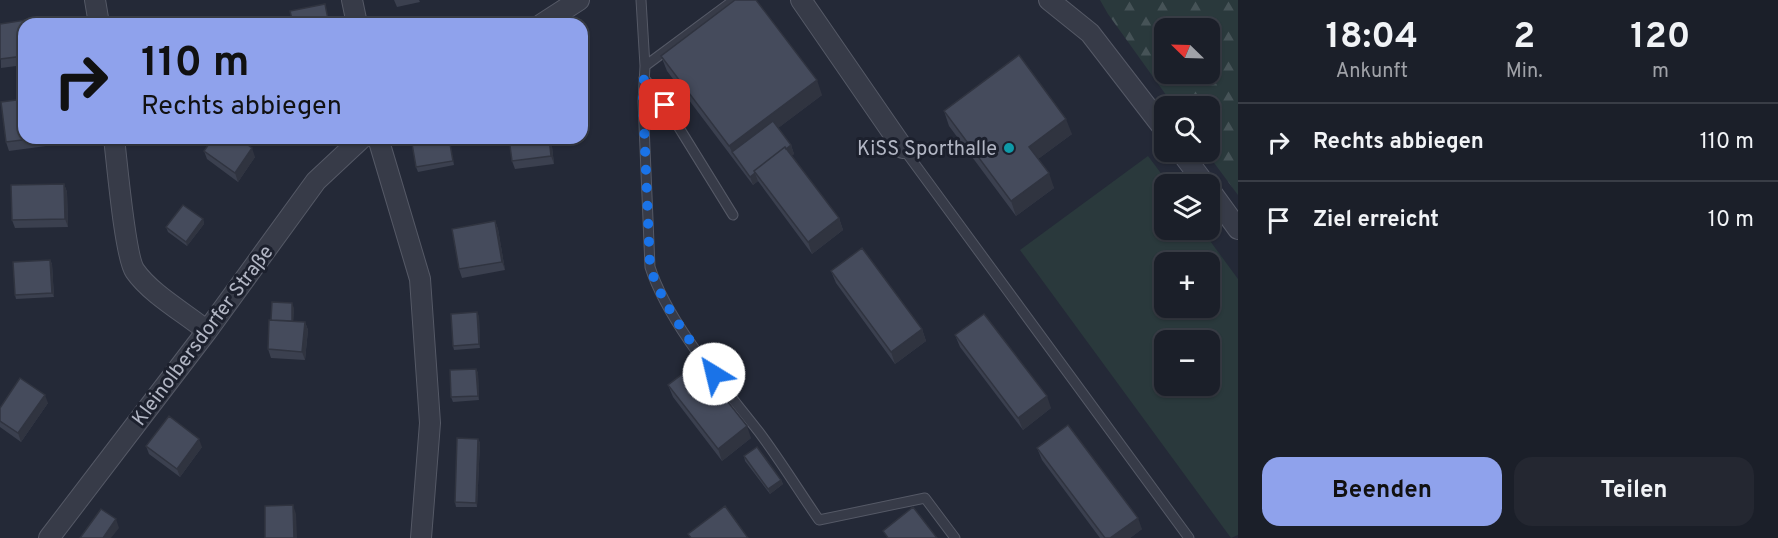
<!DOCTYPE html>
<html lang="de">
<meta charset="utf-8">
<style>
body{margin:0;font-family:Overpass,sans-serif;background:#242731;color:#f1f3f6;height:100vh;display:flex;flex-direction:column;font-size:22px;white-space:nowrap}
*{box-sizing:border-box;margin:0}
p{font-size:20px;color:#a0a2a8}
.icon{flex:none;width:33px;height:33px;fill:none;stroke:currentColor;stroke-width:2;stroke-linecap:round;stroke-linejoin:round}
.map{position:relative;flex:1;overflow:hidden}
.details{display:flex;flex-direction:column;background:#1b1f29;width:540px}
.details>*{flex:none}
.guide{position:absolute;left:18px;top:18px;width:570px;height:126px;border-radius:18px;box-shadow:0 2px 4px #0004,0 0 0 2px #393d46;background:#8fa2ec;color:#111;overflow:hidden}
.needle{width:39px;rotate:293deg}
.fabs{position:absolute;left:1154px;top:18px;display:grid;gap:12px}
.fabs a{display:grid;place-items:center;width:66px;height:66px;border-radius:12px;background:#1b1f29;box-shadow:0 2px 4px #0004,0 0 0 2px #393d46;font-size:30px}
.pin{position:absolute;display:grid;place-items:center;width:51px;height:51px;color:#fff;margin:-26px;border-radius:12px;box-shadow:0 3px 9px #0006}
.me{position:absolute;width:66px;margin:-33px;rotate:324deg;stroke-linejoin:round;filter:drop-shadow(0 0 4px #0008)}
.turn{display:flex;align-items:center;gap:21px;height:126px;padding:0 24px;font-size:27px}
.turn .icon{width:78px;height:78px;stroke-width:2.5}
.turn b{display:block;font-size:42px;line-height:51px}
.eta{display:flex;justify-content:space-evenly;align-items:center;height:102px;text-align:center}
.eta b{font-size:36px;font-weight:700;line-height:42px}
.button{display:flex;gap:12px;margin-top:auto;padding:12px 24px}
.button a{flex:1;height:69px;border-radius:18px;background:#8fa2ec;color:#111;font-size:24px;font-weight:700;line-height:69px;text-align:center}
.button a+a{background:#242731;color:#f1f3f6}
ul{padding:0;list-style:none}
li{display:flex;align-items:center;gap:18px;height:78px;padding:0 24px;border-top:2px solid #393d46}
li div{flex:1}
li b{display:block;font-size:22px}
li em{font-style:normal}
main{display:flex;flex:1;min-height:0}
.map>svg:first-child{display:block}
.grass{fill:#2a393c;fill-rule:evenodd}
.forest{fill:url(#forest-firs);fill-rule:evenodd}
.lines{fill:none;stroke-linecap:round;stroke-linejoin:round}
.lane-casing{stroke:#555966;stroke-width:11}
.street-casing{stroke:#555966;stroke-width:22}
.lane{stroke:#373b48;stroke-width:9}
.street{stroke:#373b48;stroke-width:20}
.wall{fill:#3b404f}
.shaded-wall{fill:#303440}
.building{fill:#454b5c;stroke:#303440;stroke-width:1.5}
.route{stroke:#1a73e8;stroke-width:10;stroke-dasharray:0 18}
.culture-dot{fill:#0f9aa8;stroke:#1c202d;stroke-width:2}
.labels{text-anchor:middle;stroke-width:6;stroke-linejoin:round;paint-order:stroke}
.poi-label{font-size:20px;fill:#b2b6c4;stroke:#1c202d;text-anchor:end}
.street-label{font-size:20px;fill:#b2b6c4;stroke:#1c202d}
</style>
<main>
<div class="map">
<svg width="1238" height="538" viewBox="0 0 1238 538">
<defs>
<pattern id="forest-firs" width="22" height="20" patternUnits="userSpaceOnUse" patternTransform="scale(1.5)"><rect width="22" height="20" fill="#2a393c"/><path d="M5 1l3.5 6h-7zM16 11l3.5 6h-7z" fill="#465357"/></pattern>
</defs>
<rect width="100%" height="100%" fill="#242937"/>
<path class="grass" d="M1148,156L1169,184H1164V230H1202L1238,279V535L1231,538L1020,250ZM1164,262H1209V308H1164ZM1164,340H1209V386H1164Z"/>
<path class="forest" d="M1100,0H1238V195L1206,152H1209V106H1174L1108,14ZM1164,28H1209V74H1164Z"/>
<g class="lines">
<defs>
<path id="lane" d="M641,0L645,66L643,101L650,267C668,323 723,386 759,432C780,460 799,491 819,520L925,498L955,538
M645,66L734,0
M644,78L665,105L733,215
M903,148L1189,538"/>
<path id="street" d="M95,0L99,24
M352,0L357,24
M801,0L903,148
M1049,0L1090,33L1164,129
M542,24L579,0
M114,138C117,162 125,257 135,271C151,294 185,313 207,331
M378,138L420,279L430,423L421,538
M1181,152L1205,184
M1209,189L1238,229
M49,538L207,331L316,181L362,138"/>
</defs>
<use href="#lane" class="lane-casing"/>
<use href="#street" class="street-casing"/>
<use href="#lane" class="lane"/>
<use href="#street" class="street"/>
</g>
<path class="wall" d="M394,0H419L420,2L397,7Z
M45,17L47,24H24V65L1,68L0,24Z
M661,56L822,95L778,128L791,145L794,154L791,156L839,218L843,230L812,254L758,181L753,185L667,71Z
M944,111L1072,134L1038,159L1054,188L1016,216L949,126Z
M24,138H60L61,144L9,151L6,142Z
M449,138L454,165L418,172L416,167Z
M509,138H551L554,164L515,169L512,161Z
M204,151L255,157L238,182L207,159Z
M64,184L67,192L68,227L15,228L12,220Z
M203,219L204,224L187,246L168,232L166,227Z
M495,221L498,229L505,270L462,278L459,269Z
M50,260L52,264L54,297L16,299L15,295Z
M831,271L922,329L926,341L895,364L836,283Z
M294,308L293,321L305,322L308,330L305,360L271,358L268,349L271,320Z
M479,316L480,348L454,350L453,346Z
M955,335L1051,408L1023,430L960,347Z
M476,369L478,373L479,400L453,402L451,397Z
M668,385L751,438L722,461L673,397Z
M48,403L21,442L0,427V408Z
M478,439L480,443L477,507H456L455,502Z
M146,446L202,447L180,477L149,454Z
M1037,448L1142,529L1130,538H1100L1042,460Z
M744,456L781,480L783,484L770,494L745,461Z"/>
<path class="shaded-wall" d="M817,80L822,95L737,159L732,152L729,146Z
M1066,119L1072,134L1034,162L1029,147Z
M549,138H551L554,164L551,156Z
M791,145L794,154L760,179L755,173Z
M252,148L255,157L238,182L235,173Z
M755,173L758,181L753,185L750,177Z
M1049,173L1054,188L1016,216L1011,201Z
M64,184L67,192L68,227L65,219Z
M839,218L843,230L812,254L808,242Z
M203,219L204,224L187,246L186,242Z
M495,221L498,229L505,270L502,262Z
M50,260L52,264L54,297L52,293Z
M292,303L294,308L293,330L292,325Z
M477,312L479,316L480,348L479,344Z
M305,322L308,330L305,360L302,352Z
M922,329L926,341L895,364L891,352Z
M476,369L478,373L479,400L478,396Z
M45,395L48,403L21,442L18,433Z
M1047,396L1051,408L1023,430L1018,418Z
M747,426L751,438L722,461L718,449Z
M199,439L202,447L180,477L177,469Z
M478,439L480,443L477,507L476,503Z
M781,480L783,484L770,494L768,489Z
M293,505L296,514L297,538H294Z
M1138,518L1142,529L1130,538H1110Z
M116,519L119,528L111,538H102Z"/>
<path class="building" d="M735,0H756L817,80L729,146L661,56Z
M325,4L329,24H293L290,11Z
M45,17L46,24H24V56L0,59V24Z
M141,19L142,24H117Z
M1019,55L1066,119L1029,147L1049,173L1011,201L944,111Z
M24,99V138H39L6,142L1,102Z
M773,121L791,145L786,149L785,147L754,171L755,173L750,177L732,152Z
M213,138H238L252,148L235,173L204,151Z
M411,138H449L453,161L416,167Z
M509,138H549L551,156L512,161Z
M785,147L839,218L808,242L754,171Z
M64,184L65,219L12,220L11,185Z
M183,205L203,219L186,242L166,227Z
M495,221L502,262L459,269L452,229Z
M862,248L922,329L891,352L831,271Z
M50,260L52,293L15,295L13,262Z
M272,302L292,303V321L271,320Z
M477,312L479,344L453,346L451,314Z
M984,314L1047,396L1018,418L955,335Z
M269,320L305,322L302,352L268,349Z
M697,363L747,426L718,449L668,385Z
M476,369L478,396L451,397L450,370Z
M20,378L45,395L18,433L0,421V408Z
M169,416L199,439L177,469L146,446Z
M1068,425L1138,518L1110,538H1105L1037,448Z
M457,438L478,439L476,503L455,502Z
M757,447L781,480L768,489L744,456Z
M293,505L294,538H265V506Z
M725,506L748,538H691L688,534Z
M913,507L937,538H888L883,531Z
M101,509L116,519L103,538H80Z"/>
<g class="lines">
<path class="route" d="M665,105L644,78L643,101L650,267C663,307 690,340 714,374"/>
</g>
<circle class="culture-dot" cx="1009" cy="148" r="6"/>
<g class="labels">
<g class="poi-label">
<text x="997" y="155">KiSS Sporthalle</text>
</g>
<g class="street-label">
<text transform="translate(202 335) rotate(-53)" y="7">Kleinolbersdorfer Straße</text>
</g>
</g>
</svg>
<div class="fabs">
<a><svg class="needle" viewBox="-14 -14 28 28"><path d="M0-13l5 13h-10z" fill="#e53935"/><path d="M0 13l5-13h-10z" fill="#a0a2a8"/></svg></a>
<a><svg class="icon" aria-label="search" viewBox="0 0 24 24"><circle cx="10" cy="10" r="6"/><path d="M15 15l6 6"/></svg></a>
<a><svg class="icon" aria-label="layers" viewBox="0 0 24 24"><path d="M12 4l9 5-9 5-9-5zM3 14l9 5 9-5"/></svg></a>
<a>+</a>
<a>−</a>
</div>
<div class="pin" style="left:665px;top:105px;background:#d93025"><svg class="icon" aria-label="arrive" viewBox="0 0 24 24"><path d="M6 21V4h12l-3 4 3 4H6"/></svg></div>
<svg class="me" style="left:714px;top:374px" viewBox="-20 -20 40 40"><circle r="19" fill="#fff"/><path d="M0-13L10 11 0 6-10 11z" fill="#1a73e8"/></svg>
<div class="guide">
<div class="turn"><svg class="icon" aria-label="right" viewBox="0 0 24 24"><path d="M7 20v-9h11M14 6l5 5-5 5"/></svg><div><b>110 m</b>Rechts abbiegen</div></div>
</div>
</div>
<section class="details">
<div class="eta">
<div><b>18:04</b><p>Ankunft</p></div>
<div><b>2</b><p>Min.</p></div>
<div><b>120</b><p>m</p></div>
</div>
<ul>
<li><svg class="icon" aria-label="right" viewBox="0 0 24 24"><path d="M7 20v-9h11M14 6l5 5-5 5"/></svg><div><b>Rechts abbiegen</b></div><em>110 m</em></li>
<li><svg class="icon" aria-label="arrive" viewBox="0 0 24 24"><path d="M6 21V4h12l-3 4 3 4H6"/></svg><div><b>Ziel erreicht</b></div><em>10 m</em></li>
</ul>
<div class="button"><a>Beenden</a><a>Teilen</a></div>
</section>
</main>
